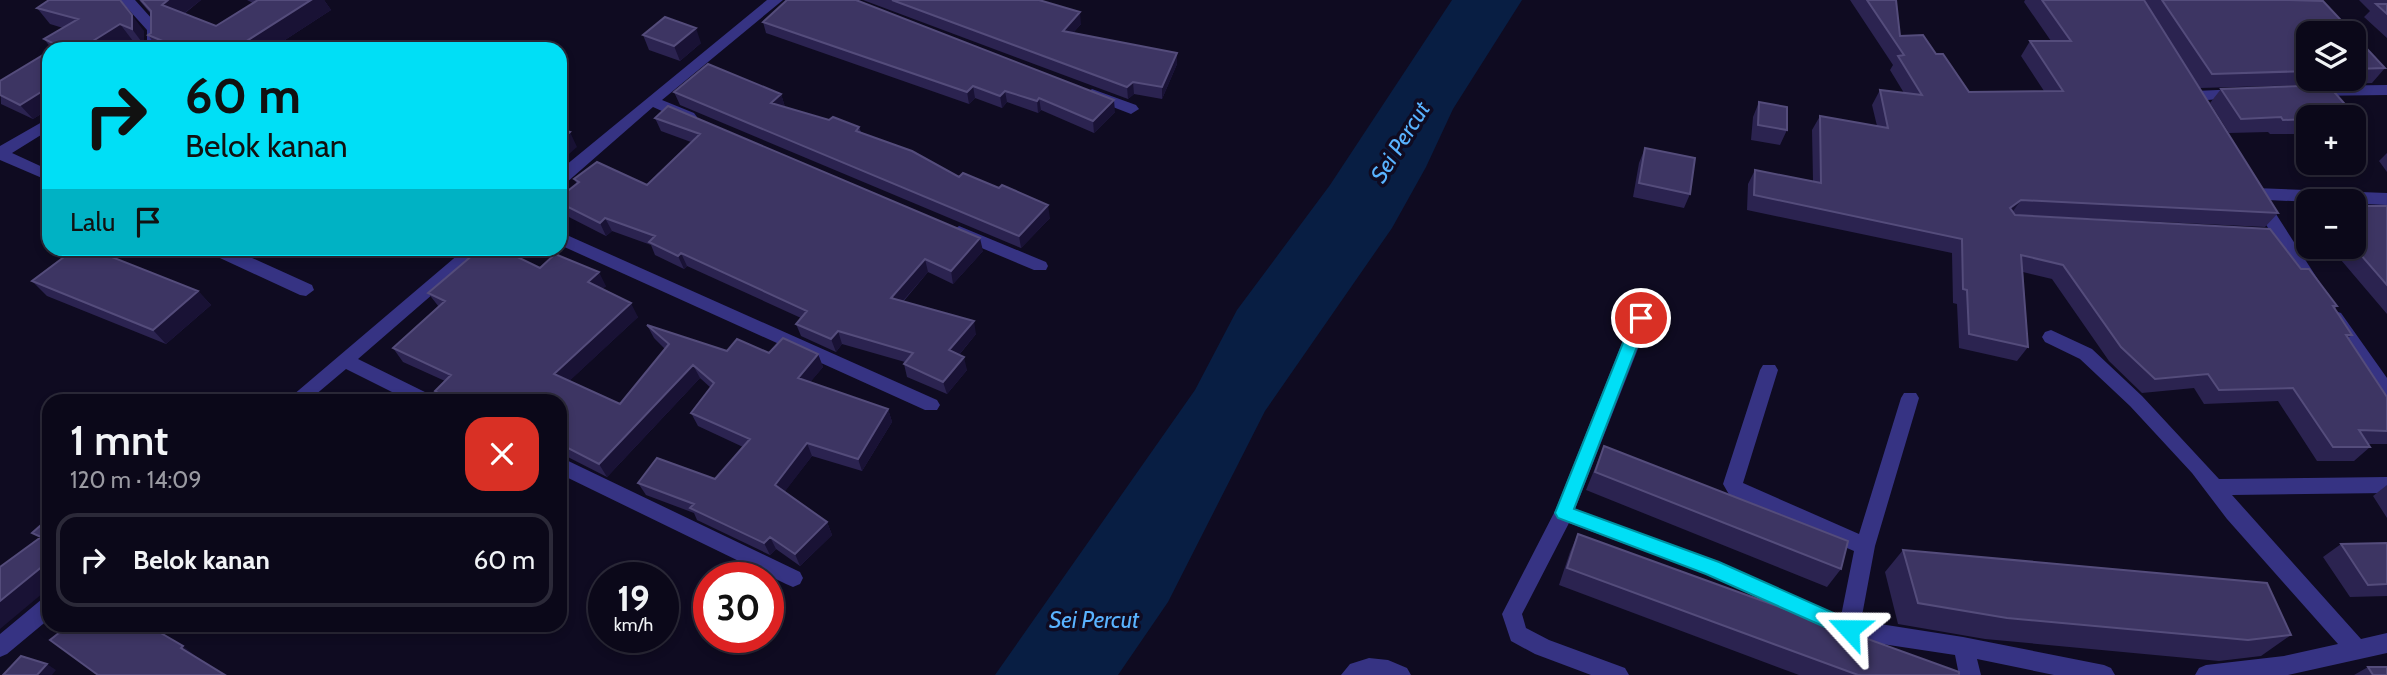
<!DOCTYPE html>
<html lang="id">
<meta charset="utf-8">
<style>
body{margin:0;font-family:Cabin,sans-serif;background:#191626;color:#f1f3f6;height:100vh;display:flex;flex-direction:column;font-size:26px;white-space:nowrap}
*{box-sizing:border-box;margin:0}
p{font-size:23px;color:#9a9aa2}
.icon{flex:none;width:38px;height:38px;fill:none;stroke:currentColor;stroke-width:2;stroke-linecap:round;stroke-linejoin:round}
.map{position:relative;flex:1;overflow:hidden}
.drawer{position:absolute;left:42px;top:394px;width:525px;height:238px;display:flex;flex-direction:column;background:#0b0819;border-radius:21px;box-shadow:0 4px 10px #0003,0 0 0 2px #2b2938}
.drawer>*{flex:none}
.guide{position:absolute;left:42px;top:42px;width:525px;height:214px;border-radius:21px;box-shadow:0 4px 10px #0003,0 0 0 2px #2b2938;background:#00dff6;color:#111;overflow:hidden}
.tools{position:absolute;left:2296px;top:21px;display:grid;gap:14px}
.tools a{display:grid;place-items:center;width:70px;height:70px;border-radius:14px;background:#0b0819;box-shadow:0 4px 10px #0003,0 0 0 2px #2b2938;font-size:35px}
.speed{position:absolute;left:588px;top:562px;display:flex;gap:14px;font-size:35px;font-weight:700;text-align:center}
.speed>*{display:grid;place-content:center;width:91px;height:91px;border-radius:50%;background:#0b0819;box-shadow:0 4px 10px #0003,0 0 0 2px #2b2938;line-height:1}
.speed small{font-size:18px;font-weight:400}
.speed .limit{border:10px solid #d22;background:#fff;color:#111}
.pin{position:absolute;display:grid;place-items:center;width:60px;height:60px;color:#fff;margin:-30px;border:4px solid #fff;border-radius:50%;box-shadow:0 2px 7px #0007}
.me{position:absolute;width:77px;margin:-38px;rotate:294deg;stroke-linejoin:round;filter:drop-shadow(0 0 5px #0008)}
.turn{display:flex;align-items:center;gap:24px;height:147px;padding:0 28px;font-size:32px}
.turn .icon{width:91px;height:91px;stroke-width:2.5}
.turn b{display:block;font-size:49px;line-height:60px}
.then{display:flex;align-items:center;height:66px;padding:0 28px;background:#0003;gap:14px;font-size:26px}
.round{display:grid;place-items:center;flex:none;width:74px;height:74px;border-radius:21px;background:#191626}
.summary{display:flex;align-items:center;justify-content:space-between;height:119px;padding:0 28px}
h1{font-size:42px;font-weight:600;line-height:52px}
ul{padding:0;list-style:none}
li{display:flex;align-items:center;gap:21px;height:94px;margin:0 14px 10px;padding:0 14px;border:4px solid #2b2938;border-radius:21px}
li div{flex:1}
li b{display:block;font-size:26px}
li em{font-style:normal}
.map>svg:first-child{display:block}
.water{fill:#081e43}
.lines{fill:none;stroke-linecap:round;stroke-linejoin:round}
.minor{fill:#363383;fill-rule:evenodd}
.wall{fill:#2b2350}
.shaded-wall{fill:#191235}
.building{fill:#3d3563;stroke:#544c7b;stroke-width:2}
.route{fill:#00dff6;stroke:#0091a0;stroke-width:2}
.labels{text-anchor:middle;stroke-width:7;stroke-linejoin:round;paint-order:stroke}
.water-label{font-size:23px;font-style:italic;fill:#59b3ff;stroke:#0f0b21}
</style>
<div class="map">
<svg width="2387" height="675" viewBox="0 0 2387 675">
<rect width="100%" height="100%" fill="#0f0b21"/>
<path class="water" d="M1452,0H1522L1453,109L1426,167L1392,228L1265,411L1168,602L1118,675H995L1195,390L1237,310L1330,185Z"/>
<g class="lines">
<path class="minor" d="M120,0H135L161,29V49H147V30Z
M767,0H783L662,100L694,113L697,117L694,121H684L653,107L566,183L560,185V170Z
M2387,85V95L2310,96L2303,91L2310,86Z
M1092,89L1136,105L1139,109L1131,114L1087,97L1085,94Z
M2240,89L2245,91V97L2195,101L2188,96L2195,91Z
M49,118V130L12,153L49,170V181L0,160V146Z
M2255,188L2387,193V205L2267,200L2324,289L2316,295L2310,294L2251,201L2247,194Z
M959,226L1046,262L1048,266L1046,270H1034L953,236L951,232Z
M560,232L937,400L940,405L937,410H925L560,245Z
M205,248H230L312,285L314,290L306,296L300,295L207,252Z
M466,248H486L358,359L433,396L436,401H410L346,369L308,401H286Z
M1641,311L1650,318L1575,509L1720,562L1841,616L1854,551L1731,498L1723,484L1760,370L1763,365H1775L1778,370L1743,483L1859,534L1901,398L1904,393H1916L1919,398L1875,546L1861,621L1963,637L2104,665L2111,668L2115,675H2054L1977,659L1981,675H1959L1955,655L1849,639L1706,574L1569,523L1522,614L1526,628L1549,640L1625,668L1629,675H1591L1535,654L1511,641L1502,614L1555,511L1632,318Z
M2335,311L2341,313L2387,378V399L2381,397L2329,323L2326,318Z
M2051,330L2092,349L2142,396L2219,479L2387,477V493L2232,495L2361,639L2387,633V653L2288,675H2195L2199,668L2206,665L2284,656L2338,644L2227,519L2192,473L2130,406L2080,359L2045,342L2042,337L2045,332Z
M560,457L800,572L803,578L800,584L793,587L786,584L560,474Z
M49,597V619L7,654L0,657V634L42,599Z
M1369,658L1388,660L1407,668L1411,675H1341L1350,664Z"/>
</g>
<path class="wall" d="M49,0L144,31V45L133,41L119,49H52L44,39L63,28L50,24L37,8Z
M139,0H201L184,14L216,26L253,3L247,0H324L331,10L271,49H158L148,35L151,33V14Z
M863,0H1039L1081,24L1073,33L1177,53V64L1162,99L1134,94L1128,99Z
M1850,0H1896L1900,36L1936,54L1969,92L2044,91L2021,56L2030,41H2051L2024,2L2025,0H2289L2308,33V79H2354V35L2385,68L2372,83L2200,88L2180,57L2278,213L2265,227L2015,215L2301,269L2337,306L2335,309L2352,335L2348,338L2387,397V444H2368L2370,447L2354,461H2317L2278,401L2204,404L2194,388L2142,393L2109,361L2052,279L2023,272L2028,347L2017,361L1959,348L1957,304L1953,303L1952,253L1747,210L1748,184L1755,170L1813,181L1812,130L1820,116L1877,126L1872,105L1880,90L1904,93L1890,70L1893,65Z
M2359,0H2387V38L2364,17L2370,11Z
M763,22L1115,112L1094,133L1041,110L1038,113L1007,102L1002,108L975,98L969,104L766,33Z
M643,35L701,43L680,61L649,50Z
M49,52V109L33,119L1,104L0,81Z
M2328,85L2358,119L2354,123V117H2308V134H2270L2268,132L2229,133L2210,103L2221,89Z
M674,92L781,94L785,107L829,120L859,127L861,132L1050,218L1021,248L680,105Z
M1759,102L1787,130L1780,145L1751,140L1753,117Z
M668,106L983,251L953,284L928,272L903,302L976,334L959,355L967,370L947,394L907,377L904,364L905,362L842,344L836,352L801,336L796,324L801,318L687,266L684,269L655,255L651,245L612,231L606,236L563,214L560,209V197L577,184L574,179L647,185L691,142L661,131L655,118Z
M1645,148L1690,194L1684,208L1633,197L1639,163Z
M2387,153V172L2379,161Z
M2387,206V314L2341,260H2336L2327,247H2354Z
M540,268L606,286L602,289L638,317L569,381L620,404L665,349L654,338L647,325L727,351L818,354L823,367L810,382L888,409L892,422L862,471L812,456L784,492L827,522L832,535L800,566L776,549L770,555L697,520L694,513L646,495L638,483L715,479L743,447L698,426L691,413L711,388L700,378L607,477L560,453V401H442L435,391L445,381L403,362L393,348L439,307L428,293Z
M32,281L198,291L211,305L166,344L47,296Z
M1604,446L1841,569L1827,587L1586,490Z
M2387,485V518L2373,496Z
M1578,534L1959,675H1799L1559,585L1570,552Z
M2387,543V596L2350,597L2323,557L2341,544Z
M1903,550L2291,635L2261,656L2219,661L1985,639L1898,624L1885,572Z
M2368,667L2387,675H2354Z"/>
<path class="shaded-wall" d="M168,0H201L174,21L162,5Z
M311,0H324L331,10L271,49H234Z
M1080,12L1081,24L1064,43L1063,31Z
M132,15L144,31V45L132,29Z
M120,24L133,41L119,49H80Z
M696,28L701,43L680,61L674,46Z
M1177,53V64L1162,99V87Z
M1133,82L1134,94L1128,99L1127,87Z
M973,86L975,98L969,104L967,92Z
M49,87V109L33,119L20,105Z
M1005,91L1007,102L1002,108L1000,96Z
M781,94L785,107L771,103Z
M1039,98L1041,110L1038,113L1037,101Z
M1114,100L1115,112L1094,133L1093,121Z
M570,132L577,147L560,162V141Z
M2021,200L2011,214L2010,208Z
M1048,205L1050,218L1021,248L1019,236Z
M605,218L612,231L606,236L600,223Z
M980,238L983,251L953,284L951,271Z
M681,253L687,266L684,269L678,256Z
M925,259L928,272L894,311L891,298Z
M599,272L606,286L596,295L588,282Z
M198,291L211,305L166,344L153,330Z
M631,303L638,317L563,387L554,374Z
M974,321L976,334L952,363L949,350Z
M838,331L842,344L836,352L831,339Z
M818,354L823,367L803,391L798,378Z
M964,357L967,370L947,394L943,382Z
M693,365L700,378L607,477L599,464Z
M888,409L892,422L862,471L858,459Z
M807,443L812,456L780,498L775,485Z
M827,522L832,535L800,566L795,554Z
M770,537L776,549L770,555L764,543Z
M49,561V588L0,629V601Z
M146,625H152L164,633L161,635Z
M183,646L201,660L199,661L181,648Z
M47,664L56,670L52,675H37Z"/>
<path class="building" d="M49,0H120L132,15V29L120,24L80,49H65L44,39L78,19L37,8Z
M141,0H168L162,5L216,26L258,0H311L234,49H179L180,48L148,35L151,33V11Z
M787,0H856L1114,100L1093,121L1039,98L1037,101L1005,91L1000,96L973,86L967,92L763,22Z
M892,0H1039L1080,12L1063,31L1177,53L1162,87L1133,82L1127,87Z
M1867,0H1896L1900,36L1923,35L1936,54H1943L1969,92L2063,91L2030,41H2071L2042,0H2144L2278,213L2021,200L2010,208L2015,215L2270,229L2301,269H2309L2337,306H2333L2352,335H2346L2387,397V431L2359,430L2370,447H2333L2293,388L2219,390L2208,374L2155,379L2121,347L2063,265L2021,255L2028,347L1969,334L1967,290L1963,289L1962,239L1754,195L1755,170L1821,183L1820,116L1888,128L1880,90L1922,95L1898,56L1904,55Z
M2162,0H2289L2323,1L2353,33H2308V71L2212,74Z
M2376,4H2387V14Z
M665,17L696,28L674,46L643,35Z
M2354,35L2385,68L2354,69Z
M48,52L49,87L20,105L0,95V81Z
M708,64L781,94L771,103L829,120L833,117L859,127L856,131L912,151L959,177L963,173L999,188L1002,185L1048,205L1019,236L674,92Z
M2328,85L2358,119H2354V117H2308V119L2283,120L2281,117L2241,119L2221,89Z
M1759,102L1787,107V130L1758,125Z
M668,106L980,238L951,271L925,259L891,298L974,321L949,350L964,357L943,382L904,364L913,353L838,331L831,339L796,324L807,311L681,253L678,256L649,242L655,236L605,218L600,223L560,203V197L579,182L574,179L597,162L647,185L700,134L655,118Z
M560,129L570,132L560,141Z
M1645,148L1695,158L1690,194L1639,183Z
M2354,206H2387V285L2354,247H2349H2354Z
M76,248H89L198,291L153,330L32,281Z
M481,248H499L540,268L555,254L599,272L588,282L631,303L554,374L620,404L669,344L647,325L727,351L737,339L769,353L783,338L818,354L798,378L888,409L858,459L807,443L775,485L827,522L795,554L770,537L764,543L690,508L694,504L638,483L657,458L715,479L750,439L691,413L714,383L693,365L599,464L560,444V401H452L435,391L451,375L393,348L445,301L428,293Z
M1604,446L1848,541L1841,569L1595,472Z
M49,518V561L0,601V567L41,537L32,533Z
M1578,534L1959,672V675H1858L1567,568Z
M2387,543V584L2368,585L2341,544Z
M1903,550L2267,583L2291,635L2248,640L2007,618L1918,603Z
M69,625H147L183,646L181,648L225,675H98L50,640Z
M21,656L47,664L37,675H3Z
M2368,667H2387V675H2373Z"/>
<path class="route" d="M1641,312L1648,318L1574,509L1719,562L1856,623L1859,629L1856,635L1849,638L1843,635L1706,574L1558,518L1555,513L1633,318Z"/>
<g class="labels">
<g class="water-label">
<text transform="translate(1400 142) rotate(-58)" y="8">Sei Percut</text>
<text x="1094" y="628">Sei Percut</text>
</g>
</g>
</svg>
<div class="tools">
<a><svg class="icon" aria-label="layers" viewBox="0 0 24 24"><path d="M12 4l9 5-9 5-9-5zM3 14l9 5 9-5"/></svg></a>
<a>+</a>
<a>−</a>
</div>
<div class="speed"><div>19<small>km/h</small></div><div class="limit">30</div></div>
<div class="pin" style="left:1641px;top:318px;background:#d93025"><svg class="icon" aria-label="arrive" viewBox="0 0 24 24"><path d="M6 21V4h12l-3 4 3 4H6"/></svg></div>
<svg class="me" style="left:1849px;top:629px" viewBox="-20 -20 40 40"><path d="M0-17L14 15 0 8-14 15z" fill="#00dff6" stroke="#fff" stroke-width="4"/></svg>
<div class="guide">
<div class="turn"><svg class="icon" aria-label="right" viewBox="0 0 24 24"><path d="M7 20v-9h11M14 6l5 5-5 5"/></svg><div><b>60 m</b>Belok kanan</div></div>
<div class="then">Lalu<svg class="icon" aria-label="arrive" viewBox="0 0 24 24"><path d="M6 21V4h12l-3 4 3 4H6"/></svg></div>
</div>
<section class="drawer">
<div class="summary"><div><h1>1 mnt</h1><p>120 m · 14:09</p></div><a class="round" style="background:#d93025;color:#fff"><svg class="icon" aria-label="close" viewBox="0 0 24 24"><path d="M6 6l12 12M18 6L6 18"/></svg></a></div>
<ul>
<li><svg class="icon" aria-label="right" viewBox="0 0 24 24"><path d="M7 20v-9h11M14 6l5 5-5 5"/></svg><div><b>Belok kanan</b></div><em>60 m</em></li>
</ul>
</section>
</div>
